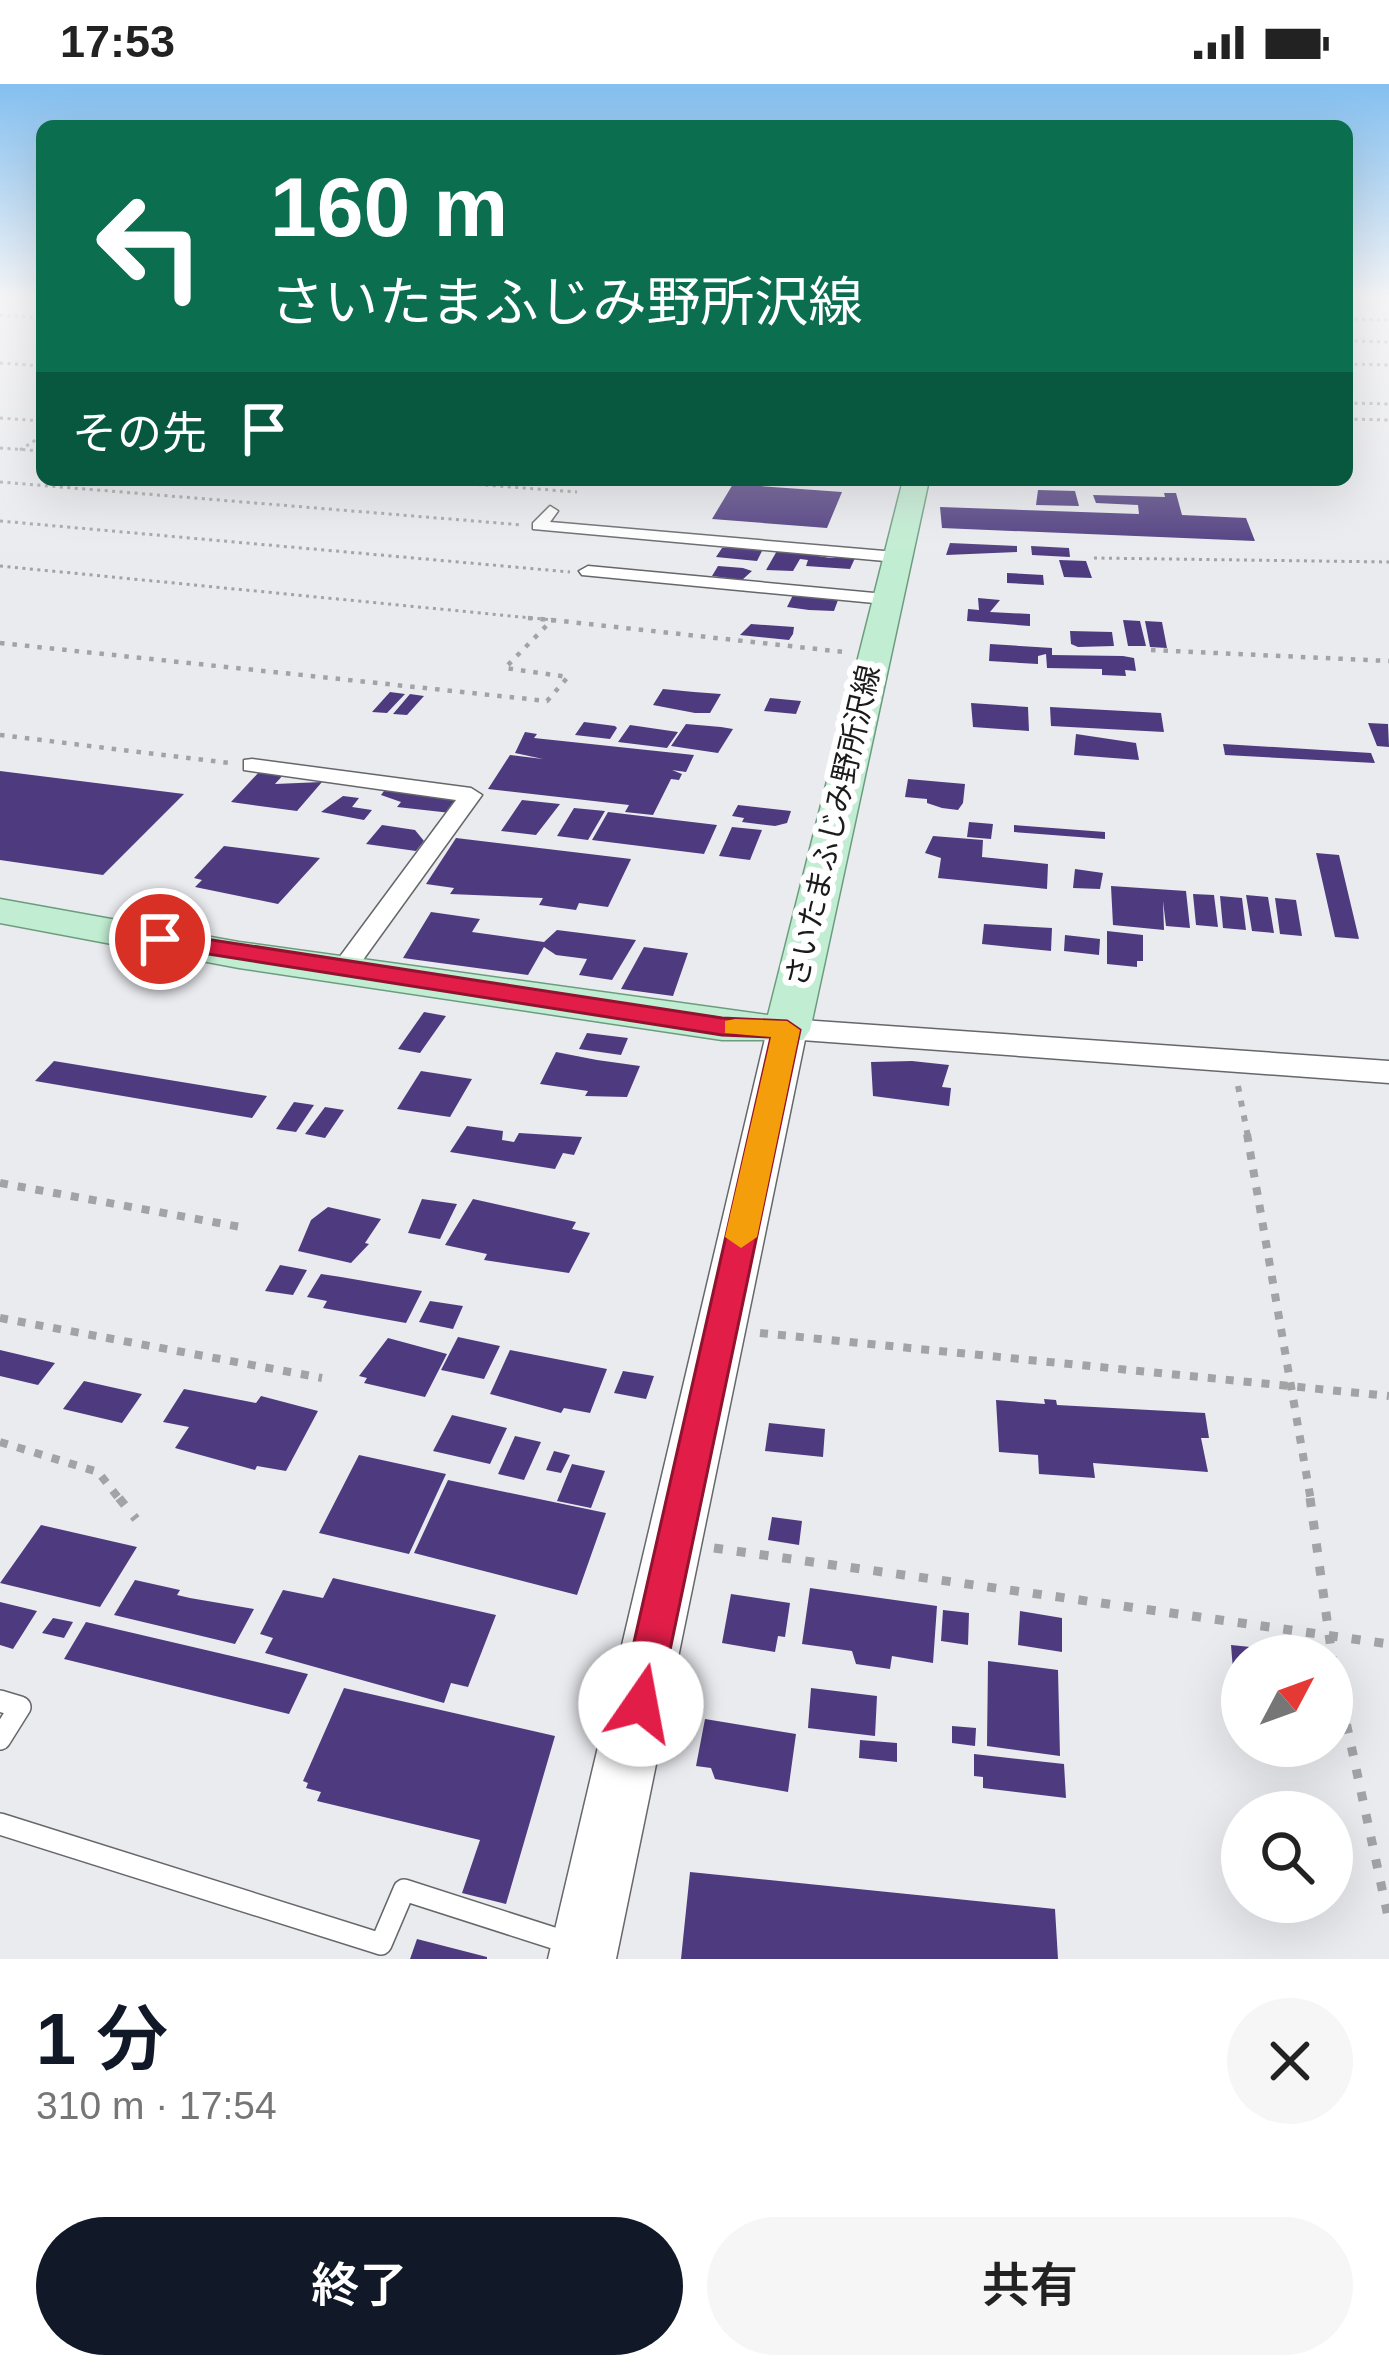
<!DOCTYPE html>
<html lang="ja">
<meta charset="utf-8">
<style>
body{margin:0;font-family:Arial,"Noto Sans JP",sans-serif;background:#f6f6f6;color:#222;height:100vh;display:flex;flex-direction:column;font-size:45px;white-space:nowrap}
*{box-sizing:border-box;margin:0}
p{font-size:39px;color:#767676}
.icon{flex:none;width:66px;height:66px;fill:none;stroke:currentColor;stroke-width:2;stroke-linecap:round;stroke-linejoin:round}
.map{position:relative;height:1875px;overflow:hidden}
.details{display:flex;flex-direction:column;background:#fff;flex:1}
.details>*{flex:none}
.hud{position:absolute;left:36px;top:36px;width:1317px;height:366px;border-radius:18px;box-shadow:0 12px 48px #0002;background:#0b6e4f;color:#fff;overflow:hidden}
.needle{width:78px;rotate:49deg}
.buttons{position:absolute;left:1221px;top:1551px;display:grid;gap:24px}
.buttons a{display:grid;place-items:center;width:132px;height:132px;border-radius:50%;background:#fff;box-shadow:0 12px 48px #0002;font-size:60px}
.pin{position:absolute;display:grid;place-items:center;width:102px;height:102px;color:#fff;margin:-51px;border:6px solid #fff;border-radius:50%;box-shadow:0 3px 12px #0007}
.me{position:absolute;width:132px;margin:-66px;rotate:12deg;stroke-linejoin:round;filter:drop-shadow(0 0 9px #0008)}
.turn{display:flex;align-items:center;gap:42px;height:252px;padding:0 36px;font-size:54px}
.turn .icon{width:156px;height:156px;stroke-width:2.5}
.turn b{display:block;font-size:84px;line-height:102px}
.then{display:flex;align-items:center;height:114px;padding:0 36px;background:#0003;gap:24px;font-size:45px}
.round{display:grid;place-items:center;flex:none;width:126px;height:126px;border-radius:63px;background:#f6f6f6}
.overview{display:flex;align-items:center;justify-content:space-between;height:204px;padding:0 36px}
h1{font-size:72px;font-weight:600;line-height:90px;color:#111827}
.cta{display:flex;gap:24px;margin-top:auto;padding:24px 36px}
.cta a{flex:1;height:138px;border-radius:72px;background:#111827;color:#fff;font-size:48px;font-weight:600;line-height:138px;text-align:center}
.cta a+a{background:#f6f6f6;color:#222}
.status{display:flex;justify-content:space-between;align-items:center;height:84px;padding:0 60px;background:#fff;direction:ltr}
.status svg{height:33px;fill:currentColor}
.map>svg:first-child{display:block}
.building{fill:#4e3b7f}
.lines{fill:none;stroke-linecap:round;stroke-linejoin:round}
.service-casing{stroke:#66676a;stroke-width:24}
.minor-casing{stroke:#66676a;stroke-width:3}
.tertiary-casing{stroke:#66676a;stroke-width:3}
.secondary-casing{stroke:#66676a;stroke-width:3}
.primary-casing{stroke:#6c9c7f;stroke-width:3}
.path-far4{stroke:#a2a3a5;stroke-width:3;stroke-dasharray:3 4.5;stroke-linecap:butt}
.path-far3{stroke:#a2a3a5;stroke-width:4.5;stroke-dasharray:4.5 8;stroke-linecap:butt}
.path-far2{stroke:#a2a3a5;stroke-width:6;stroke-dasharray:6 9;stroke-linecap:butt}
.path-far1{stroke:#a2a3a5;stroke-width:8;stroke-dasharray:8 10;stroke-linecap:butt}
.path{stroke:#a2a3a5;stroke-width:9;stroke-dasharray:9 14;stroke-linecap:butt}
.service{stroke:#fff;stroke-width:21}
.minor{fill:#fff;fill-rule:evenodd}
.tertiary{fill:#fff;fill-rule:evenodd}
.secondary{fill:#fff;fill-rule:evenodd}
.primary{fill:#c1edd2;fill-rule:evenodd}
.route{fill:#e11d48;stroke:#92132f;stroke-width:3}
.slow{fill:#f59e0b}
.labels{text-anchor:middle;stroke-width:12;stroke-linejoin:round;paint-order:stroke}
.street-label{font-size:30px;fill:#1b1b1c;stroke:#fff}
</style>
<div class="status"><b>17:53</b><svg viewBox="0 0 49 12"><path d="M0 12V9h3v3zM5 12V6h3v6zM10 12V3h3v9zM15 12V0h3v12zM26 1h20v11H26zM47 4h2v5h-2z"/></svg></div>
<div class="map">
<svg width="1389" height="1875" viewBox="0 0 1389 1875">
<rect width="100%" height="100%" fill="#eaebef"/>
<path class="building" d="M733,400L842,408L827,444L712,435Z
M1038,406L1075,407L1079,422L1036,421Z
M1164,409H1176L1182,431L1246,434L1255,457L942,444L940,423L1139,430L1138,421L1096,419L1093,411L1165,413Z
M950,459L1017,462V468L946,471Z
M1031,462L1069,464L1070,473L1032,471Z
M722,464H741L762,467L757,477L716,473Z
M778,465L830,474H855L850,485L806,482L808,476L800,475L793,487L766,486Z
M1059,476L1086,477L1092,494L1064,493Z
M718,482L743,484L752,487L742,496L712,492Z
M1007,489L1043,491L1044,501L1007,499Z
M793,511L838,516L834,527L809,526L787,523Z
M978,514L1000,516L990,528L1030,530V542L967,537L968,525L979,526Z
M1123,536L1140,537L1146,562H1128Z
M1145,537L1162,538L1167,564L1150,563Z
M751,540L794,543L793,550L789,556L740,551Z
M1070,547L1112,548L1114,562L1078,563L1071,560Z
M990,560L1052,564V571L1123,572L1134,574L1136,587L1125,586L1126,592L1102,591V585L1047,584L1046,570L1038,572V580L989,577Z
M663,605L694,608L721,610L710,629H695L653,621Z
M390,608L405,610L387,629L372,628Z
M410,610L424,612L407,631L393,630Z
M770,614L801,617L796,630L764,627Z
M971,619L1028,623L1029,647L973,643Z
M1050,623L1161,629L1164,648L1051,642Z
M584,638L615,642L617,644L610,655L575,651Z
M1368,639L1388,640L1389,663L1377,662Z
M686,640L721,643L733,645L718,669L671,662Z
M630,641L678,648L667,664L618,658Z
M525,648L537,650L534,654L694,671L686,688L672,686L682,690L679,696L671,695L653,731L625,728L629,721L488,705L510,671L543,675L515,669Z
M1076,650L1136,659L1139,676L1074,671Z
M1223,660L1371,669L1375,679L1225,671Z
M0,687L184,710L103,791L0,776Z
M260,687L284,690L275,700L322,698L297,727L231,718Z
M908,695L965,700L963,719L958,726L942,724L927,719V715L905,713Z
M387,703L461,715L451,729L397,723L401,718L381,711Z
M343,712L359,714L352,723L372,726L364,736L321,728Z
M522,716L560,720L536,751L501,747Z
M738,721L791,727L787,739L775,742L742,738L744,734L732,732Z
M574,724L605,727L588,756L557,752Z
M608,728L717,741L704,770L592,756Z
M969,738L993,740L991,755L967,753Z
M382,741L415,746L424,757L416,767L366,760Z
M1014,741L1105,748V755L1014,748Z
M732,743L762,746L750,776L719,772Z
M933,752L983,756L982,773L1048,780L1047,805L938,794L941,774L925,769Z
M456,754L631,775L608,823L579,819L576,826L539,821L543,814L450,810L454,804L426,800Z
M224,762L320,774L278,820L195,803L202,796L194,794Z
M1316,769L1339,771L1359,855L1335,853Z
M1075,785L1103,789L1100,805L1073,804Z
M1111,802L1186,807L1190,844L1166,842L1163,817L1164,846L1113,841Z
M1193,810L1214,811L1218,843L1196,841Z
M1246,811L1268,813L1274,849L1252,847Z
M1220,812L1242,814L1246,846L1223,844Z
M1275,814L1296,816L1302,852L1280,850Z
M431,828L480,835L472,848L544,858L557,846L636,856L612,896L579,891L587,875L556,871L544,863L528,891L403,874Z
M984,840L1052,844L1051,867L982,860Z
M1107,847L1143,851V877H1137V883L1107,880Z
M1065,851L1100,855L1099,871L1064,867Z
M644,863L688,869L673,912L621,905Z
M424,928L446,932L420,969L398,965Z
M587,949L628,954L621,971L579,965Z
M556,968L597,976L640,982L627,1013L585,1012L588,1007L540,1000Z
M54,977L267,1012L252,1034L35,997Z
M912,977L949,981L942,1003L951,1004L949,1022L873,1012L871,978Z
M421,987L472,995L450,1033L397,1025Z
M294,1018L314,1021L296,1048L276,1045Z
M325,1023L344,1026L325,1054L305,1050Z
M467,1042L503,1047L502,1056L514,1058L519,1049L582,1053L574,1071L563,1069L555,1085L450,1068Z
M422,1115L457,1120L440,1155L408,1149Z
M473,1115L576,1138L572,1145L590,1149L569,1189L484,1176L487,1170L445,1161Z
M328,1123L381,1135L365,1159L369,1160L351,1179L298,1167L311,1136Z
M280,1181L307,1186L293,1211L265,1207Z
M321,1190L341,1193L422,1207L406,1239L323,1224L327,1217L307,1213Z
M430,1217L463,1222L453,1245L419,1238Z
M458,1253L500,1262L484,1295L441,1286Z
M388,1254L447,1270L425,1313L364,1299L367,1294L359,1292Z
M0,1266L55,1279L38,1301L0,1292Z
M510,1266L607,1285L590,1329L564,1324L561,1329L490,1310Z
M623,1287L654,1292L646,1315L614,1309Z
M84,1297L142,1310L122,1339L63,1325Z
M184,1305L256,1319L261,1312L318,1327L286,1387L257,1382L255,1386L175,1364L189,1343L163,1338Z
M1044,1315L1056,1316L1057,1321L1205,1329L1209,1354H1201L1208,1388L1093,1379L1095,1394L1039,1390L1038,1371L999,1368L996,1316L1045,1320Z
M452,1331L507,1344L490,1380L433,1367Z
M769,1339L825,1345L823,1373L765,1367Z
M515,1352L541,1358L524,1396L498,1390Z
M554,1367L570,1371L561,1389L546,1386Z
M359,1371L446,1390L409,1470L319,1449Z
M572,1380L605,1387L591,1424L557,1417Z
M448,1396L606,1429L577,1511L414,1469Z
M772,1433L802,1437L799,1461L768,1456Z
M41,1441L137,1463L100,1523L0,1499Z
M333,1494L496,1531L468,1603L451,1599L444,1619L265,1569L273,1554L260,1550L283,1506L323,1514Z
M135,1496L180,1506L177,1511L190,1514L254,1525L235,1560L114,1531Z
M810,1504L937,1522L933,1579L892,1572L890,1585L856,1580L852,1567L802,1560Z
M731,1510L790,1519L785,1553L778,1552L775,1568L722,1559Z
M0,1518L37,1527L13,1565L0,1561Z
M943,1526L969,1529L968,1561L941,1557Z
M1020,1527L1062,1534V1568L1018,1561Z
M53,1534L73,1538L64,1554L42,1549Z
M86,1538L308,1590L289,1630L64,1575Z
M1275,1556L1321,1564L1322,1572H1242V1612L1235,1611L1231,1561L1270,1565Z
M988,1577L1058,1586L1060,1672L987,1662Z
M344,1604L555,1652L506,1820L462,1809L480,1756L317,1717L321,1708L306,1704L308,1699L303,1697Z
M811,1604L877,1612L875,1652L808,1644Z
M705,1635L796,1650L788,1708L715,1695L711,1684L696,1682Z
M952,1642L976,1644L975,1662L952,1659Z
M860,1656L897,1659V1678L859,1674Z
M974,1670L1064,1680L1066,1714L983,1704V1693L974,1692Z
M690,1788L1055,1825L1058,1875H681Z
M417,1855L487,1873V1875H410Z"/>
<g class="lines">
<defs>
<path id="service" d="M0,1617L20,1623L0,1655
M0,1740L381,1860L404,1806L569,1859"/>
<path id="minor" d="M550,422L558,427L550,438L896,468L905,473L896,478L533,445V439Z
M588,482L885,510L894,515L885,520L582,491L579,487Z
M252,675L471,704L482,711L352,891L343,894L330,886L456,716L244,686V676Z"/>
<path id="tertiary" d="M787,935L1389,977V999L774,954L769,946L774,938Z"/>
<path id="secondary" d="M787,934L807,946L616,1875H548L767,946Z"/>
<path id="primary" d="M903,396H929L810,946L803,956H722L239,884L0,839V815L239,858L768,931Z"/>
</defs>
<use href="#service" class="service-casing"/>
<use href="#minor" class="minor-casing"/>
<use href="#tertiary" class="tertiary-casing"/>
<use href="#secondary" class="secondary-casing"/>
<use href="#primary" class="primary-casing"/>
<path class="path-far4" d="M0,231L42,234
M1347,235L1389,236
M1347,257L1389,258
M0,279L42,282
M1347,280L1389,281
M1347,319L1389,320
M0,334L42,337
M1347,335L1389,336
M0,364L42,367
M20,366L42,352
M418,396L577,408
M0,398L523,441
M0,437L570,488
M1094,474L1389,478
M0,482L552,536
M551,537H558"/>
<path class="path-far3" d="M528,534L552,536
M0,559L547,617L568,593L505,584L552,536L844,568
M1151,566L1389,577
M0,651L229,679"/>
<path class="path-far2" d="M1238,1002L1248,1053"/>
<path class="path-far1" d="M1247,1050L1311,1417
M0,1099L246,1144
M0,1234L322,1294
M760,1249L1389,1312
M0,1358L98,1388L121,1417"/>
<path class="path" d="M119,1414L136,1435
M1310,1414L1332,1572
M714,1464L1389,1560
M1332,1573L1389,1837"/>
<use href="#service" class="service"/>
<use href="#minor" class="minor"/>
<use href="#tertiary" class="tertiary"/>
<use href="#secondary" class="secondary"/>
<use href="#primary" class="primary"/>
</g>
<linearGradient id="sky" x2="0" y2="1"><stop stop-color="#83bfef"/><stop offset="0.45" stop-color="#f6f6f8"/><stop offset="1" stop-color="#f6f6f8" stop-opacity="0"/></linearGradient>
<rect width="1389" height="474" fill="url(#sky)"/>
<path class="route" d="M160,848L722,934L787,937L800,946L656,1633L641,1639L626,1633L620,1620L771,953L722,951L151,861V850Z"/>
<path class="slow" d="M735,935L787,937L800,946L757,1153L741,1164L725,1153L771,953L725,949V937Z"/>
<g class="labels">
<g class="street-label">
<text transform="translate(833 742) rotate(-77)" y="10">さいたまふじみ野所沢線</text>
</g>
</g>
</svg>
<div class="buttons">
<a><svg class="needle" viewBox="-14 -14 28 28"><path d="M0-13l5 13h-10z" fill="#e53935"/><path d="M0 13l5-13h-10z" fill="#767676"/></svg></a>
<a><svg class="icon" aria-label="search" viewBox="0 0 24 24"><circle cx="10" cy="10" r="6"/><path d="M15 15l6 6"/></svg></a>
</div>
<div class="pin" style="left:160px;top:855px;background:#d93025"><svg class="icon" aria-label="arrive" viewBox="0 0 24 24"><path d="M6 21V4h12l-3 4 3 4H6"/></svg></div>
<svg class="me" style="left:641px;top:1620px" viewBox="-20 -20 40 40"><circle r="19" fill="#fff"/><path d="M0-13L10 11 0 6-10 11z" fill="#e11d48"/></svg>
<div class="hud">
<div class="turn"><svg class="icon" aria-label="left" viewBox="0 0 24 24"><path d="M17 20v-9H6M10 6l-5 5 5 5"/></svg><div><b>160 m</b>さいたまふじみ野所沢線</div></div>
<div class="then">その先<svg class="icon" aria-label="arrive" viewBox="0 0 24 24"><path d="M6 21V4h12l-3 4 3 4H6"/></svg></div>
</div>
</div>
<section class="details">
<div class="overview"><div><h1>1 分</h1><p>310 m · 17:54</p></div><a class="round"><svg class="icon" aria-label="close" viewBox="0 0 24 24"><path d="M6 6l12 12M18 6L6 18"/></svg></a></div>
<div class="cta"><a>終了</a><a>共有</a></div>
</section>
